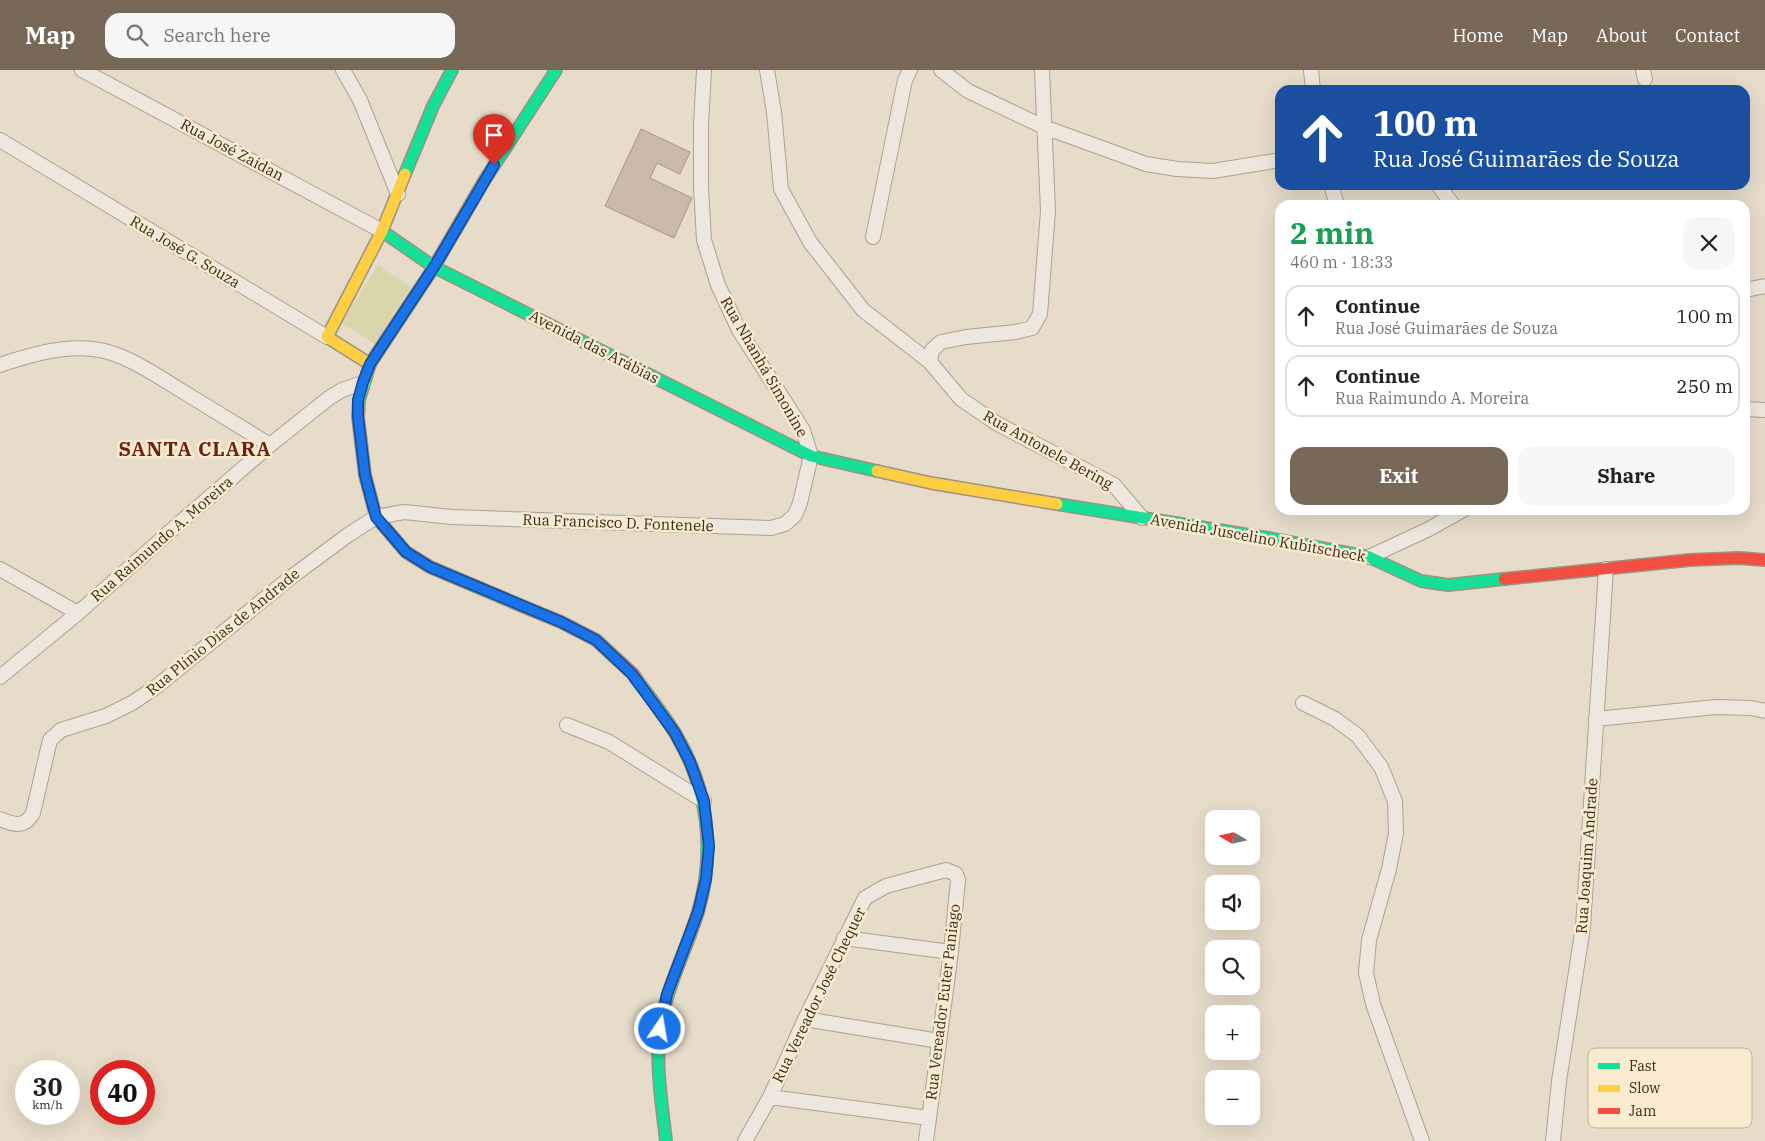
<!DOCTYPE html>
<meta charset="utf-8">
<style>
body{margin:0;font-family:"IBM Plex Serif",serif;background:#f6f6f6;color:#222;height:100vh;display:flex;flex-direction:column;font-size:19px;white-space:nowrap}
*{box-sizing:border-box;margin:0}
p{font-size:16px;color:#767676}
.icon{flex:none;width:28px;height:28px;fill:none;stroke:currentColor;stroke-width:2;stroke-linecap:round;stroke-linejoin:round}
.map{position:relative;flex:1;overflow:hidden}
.sheet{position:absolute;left:1275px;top:130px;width:475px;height:315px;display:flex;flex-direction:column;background:#fff;border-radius:15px;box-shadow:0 5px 20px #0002}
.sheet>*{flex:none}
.guide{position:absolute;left:1275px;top:15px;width:475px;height:105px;border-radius:15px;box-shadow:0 5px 20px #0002;background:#1a4fa0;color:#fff;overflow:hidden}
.needle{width:32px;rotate:279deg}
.buttons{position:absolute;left:1205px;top:740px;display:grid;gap:10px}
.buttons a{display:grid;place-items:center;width:55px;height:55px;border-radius:10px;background:#fff;box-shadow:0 5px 20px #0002;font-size:25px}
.speed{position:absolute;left:15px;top:990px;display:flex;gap:10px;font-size:25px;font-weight:700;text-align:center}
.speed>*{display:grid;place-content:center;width:65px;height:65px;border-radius:50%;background:#fff;box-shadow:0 5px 20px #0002;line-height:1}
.speed small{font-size:12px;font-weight:400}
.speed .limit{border:8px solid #d22;background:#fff;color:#111}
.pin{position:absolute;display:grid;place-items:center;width:42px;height:42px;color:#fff;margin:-51px -21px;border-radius:50% 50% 50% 0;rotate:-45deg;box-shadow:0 0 5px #0007}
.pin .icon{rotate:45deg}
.me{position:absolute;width:55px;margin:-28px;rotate:12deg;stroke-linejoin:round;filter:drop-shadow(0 0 4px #0008)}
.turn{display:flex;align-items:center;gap:18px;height:105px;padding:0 15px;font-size:22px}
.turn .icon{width:65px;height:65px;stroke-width:2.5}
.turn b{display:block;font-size:35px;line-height:42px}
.round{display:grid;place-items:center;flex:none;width:52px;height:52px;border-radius:15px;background:#f6f6f6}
.summary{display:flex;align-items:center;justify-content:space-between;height:85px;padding:0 15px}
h1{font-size:30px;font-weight:700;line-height:38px;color:#1e9e55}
.action{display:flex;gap:10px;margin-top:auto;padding:10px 15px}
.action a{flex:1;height:58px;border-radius:15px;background:#776858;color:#fff;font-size:20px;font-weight:700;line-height:58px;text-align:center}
.action a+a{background:#f6f6f6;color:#222}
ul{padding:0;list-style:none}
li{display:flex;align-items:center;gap:15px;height:62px;margin:0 10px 8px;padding:0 5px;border:2px solid #e0e0e0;border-radius:15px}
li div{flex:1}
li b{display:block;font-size:19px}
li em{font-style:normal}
header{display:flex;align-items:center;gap:30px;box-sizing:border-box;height:70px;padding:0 25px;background:#776858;color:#fff}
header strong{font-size:24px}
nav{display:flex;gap:28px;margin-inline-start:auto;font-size:18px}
.search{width:350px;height:45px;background:#f6f6f6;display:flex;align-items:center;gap:12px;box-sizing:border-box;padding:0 18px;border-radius:15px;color:#767676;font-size:19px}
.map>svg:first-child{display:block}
.green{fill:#d9d6ab}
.building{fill:#cbb9ab;stroke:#a79789}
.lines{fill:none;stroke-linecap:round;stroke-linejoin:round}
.street-casing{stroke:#aca194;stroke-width:16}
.fast-casing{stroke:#9b9184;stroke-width:14}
.slow-casing{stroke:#9b9184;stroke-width:14}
.jam-casing{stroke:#9b9184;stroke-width:14}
.street{stroke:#ede7dd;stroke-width:14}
.fast{stroke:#16e098;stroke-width:11}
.slow{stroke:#ffcf43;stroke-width:11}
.jam{stroke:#f24e42;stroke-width:11}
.route-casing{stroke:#114b97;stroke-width:12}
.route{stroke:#1a73e8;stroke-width:9}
.labels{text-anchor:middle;stroke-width:5;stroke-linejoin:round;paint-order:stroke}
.street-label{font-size:15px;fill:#3b291b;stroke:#f9ebcf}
.district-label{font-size:20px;font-weight:bold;letter-spacing:1px;fill:#6c2316;stroke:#f9ebcf}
.key{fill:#f9ebcf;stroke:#c0b199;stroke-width:1}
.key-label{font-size:14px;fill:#3b291b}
</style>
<header>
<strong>Map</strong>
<div class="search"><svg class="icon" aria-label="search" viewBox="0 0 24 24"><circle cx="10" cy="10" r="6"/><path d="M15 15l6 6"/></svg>Search here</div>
<nav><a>Home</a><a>Map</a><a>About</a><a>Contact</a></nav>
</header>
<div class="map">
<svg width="1765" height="1071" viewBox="0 0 1765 1071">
<rect width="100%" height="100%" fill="#e7dcca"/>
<path class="green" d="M378,195L411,217L375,274L342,253Z"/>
<path class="building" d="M641,59L690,82L680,104L657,93L650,108L692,128L674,168L605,136Z"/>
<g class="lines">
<defs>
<path id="street" d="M82,0L382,161
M343,0L360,30L398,124
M767,0L774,42L781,119L810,172L863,240L930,292L961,329L996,353L1114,415L1142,448
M941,0L968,21L1044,57L1146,94L1177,99L1213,101L1280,90
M1311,0L1313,20
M1643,0L1645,9
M0,70L327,267
M1331,115L1337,135
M1438,115L1453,135
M873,167L905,10L910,0
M1745,220L1765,216
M930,292L932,280L941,272L966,267L1016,262L1032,258L1040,244L1048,141L1042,0
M0,295C28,285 63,275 93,279C124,282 157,306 182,321C211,339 241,357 270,375
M1745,339L1765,340
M1369,487L1429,459L1463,440
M0,499L78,543
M0,607L78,543L182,451L270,375L329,328L342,320L363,313
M1303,633L1335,649L1358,666L1381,697L1395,731L1396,763L1389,799L1369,870L1366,903L1373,934L1422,1071
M1596,649L1716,637L1751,638L1765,641
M567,655L609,672L704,731
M0,749C14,755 25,758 33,743L50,670L61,660L106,646L132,633L156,617L290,508L348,465L376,447L404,442L452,447L771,458L785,454L795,445L800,433L811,386L803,360L739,260L718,215L704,170L701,117V54L704,0
M844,868L951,882
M805,949L939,971
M770,1027L929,1048
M745,1071L770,1027L805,949L865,828L886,816L946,800L956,804L958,810L951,882L926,1071
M1553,1071L1559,1011L1583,857L1606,499"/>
<path id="fast" d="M405,104L433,36L452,0
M382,161L434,197L811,386L877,401
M1057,434L1268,468L1369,487L1421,511L1448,515L1504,509
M522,536L430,497L406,482L376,447L365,405L358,347L359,330L370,294L434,197L484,111L556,0
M637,610C650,627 663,644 675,663C708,717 716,781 698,842C686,881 667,916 660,957C655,993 662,1035 666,1071"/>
<path id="slow" d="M370,294L327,267L382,161L405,104
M877,401L931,413L1057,434"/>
<path id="jam" d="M1504,509L1690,490L1739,488L1765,490
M522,536L561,552L596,570L633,604L637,610"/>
</defs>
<use href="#street" class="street-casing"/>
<use href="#fast" class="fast-casing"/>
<use href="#slow" class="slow-casing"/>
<use href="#jam" class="jam-casing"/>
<use href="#street" class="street"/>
<use href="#fast" class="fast"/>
<use href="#slow" class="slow"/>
<use href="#jam" class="jam"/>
</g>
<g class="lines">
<defs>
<path id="route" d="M494,95L434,197L370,294L363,312L358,330V347L365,405L376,447L406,482L430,497L561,552L596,570L632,604L675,663L690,692L704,731L709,776L706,809L698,842L667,924L660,959"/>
</defs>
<use href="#route" class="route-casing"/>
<use href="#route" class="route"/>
</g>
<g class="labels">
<g class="street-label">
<text transform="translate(232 80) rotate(28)" y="5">Rua José Zaidan</text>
<text transform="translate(185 182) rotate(31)" y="5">Rua José G. Souza</text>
<text transform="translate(594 277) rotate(27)" y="5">Avenida das Arábias</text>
<text transform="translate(764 297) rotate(60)" y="5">Rua Nhanhá Simonine</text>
<text transform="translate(1048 380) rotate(29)" y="5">Rua Antonele Bering</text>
<text transform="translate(618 453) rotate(2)" y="5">Rua Francisco D. Fontenele</text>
<text transform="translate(1258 468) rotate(10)" y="5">Avenida Juscelino Kubitscheck</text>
<text transform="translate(162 469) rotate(-41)" y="5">Rua Raimundo A. Moreira</text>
<text transform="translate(223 562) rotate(-39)" y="5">Rua Plínio Dias de Andrade</text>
<text transform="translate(1587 786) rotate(-86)" y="5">Rua Joaquim Andrade</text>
<text transform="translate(819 925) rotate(-64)" y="5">Rua Vereador José Chequer</text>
<text transform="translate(943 932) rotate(-83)" y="5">Rua Vereador Euter Paniago</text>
</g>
<g class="district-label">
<text x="195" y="386">SANTA CLARA</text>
</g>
</g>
<rect x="1588" y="978" width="164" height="80" rx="8" class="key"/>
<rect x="1598" y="993" width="22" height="6" fill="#16e098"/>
<rect x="1598" y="1015" width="22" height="7" fill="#ffcf43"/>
<rect x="1598" y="1038" width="22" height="6" fill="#f24e42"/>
<g class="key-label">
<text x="1629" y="1001">Fast</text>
<text x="1629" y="1023">Slow</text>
<text x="1629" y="1046">Jam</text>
</g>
</svg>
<div class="buttons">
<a><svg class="needle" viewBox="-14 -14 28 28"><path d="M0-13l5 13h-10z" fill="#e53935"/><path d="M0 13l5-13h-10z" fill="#767676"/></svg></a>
<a><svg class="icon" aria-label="sound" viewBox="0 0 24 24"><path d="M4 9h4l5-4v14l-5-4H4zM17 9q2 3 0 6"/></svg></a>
<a><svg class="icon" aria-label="search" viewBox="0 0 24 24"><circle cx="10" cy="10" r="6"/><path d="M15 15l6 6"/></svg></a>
<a>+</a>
<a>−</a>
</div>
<div class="speed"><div>30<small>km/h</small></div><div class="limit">40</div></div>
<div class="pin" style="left:494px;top:95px;background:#d93025"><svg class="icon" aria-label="arrive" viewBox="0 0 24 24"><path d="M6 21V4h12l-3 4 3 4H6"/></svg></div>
<svg class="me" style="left:660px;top:959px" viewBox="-20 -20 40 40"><circle r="17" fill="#1a73e8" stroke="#fff" stroke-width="3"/><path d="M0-11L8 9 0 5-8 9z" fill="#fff"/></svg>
<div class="guide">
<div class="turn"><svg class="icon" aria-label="ahead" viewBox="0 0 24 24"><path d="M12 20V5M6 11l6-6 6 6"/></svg><div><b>100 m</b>Rua José Guimarães de Souza</div></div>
</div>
<section class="sheet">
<div class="summary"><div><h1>2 min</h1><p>460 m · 18:33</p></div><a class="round"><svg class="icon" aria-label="close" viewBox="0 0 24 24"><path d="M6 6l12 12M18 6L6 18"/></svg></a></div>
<ul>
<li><svg class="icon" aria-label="ahead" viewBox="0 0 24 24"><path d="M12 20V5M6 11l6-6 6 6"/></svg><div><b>Continue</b><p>Rua José Guimarães de Souza</p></div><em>100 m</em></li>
<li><svg class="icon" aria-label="ahead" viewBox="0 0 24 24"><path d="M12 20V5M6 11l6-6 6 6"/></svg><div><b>Continue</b><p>Rua Raimundo A. Moreira</p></div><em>250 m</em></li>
</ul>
<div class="action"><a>Exit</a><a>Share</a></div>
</section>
</div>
